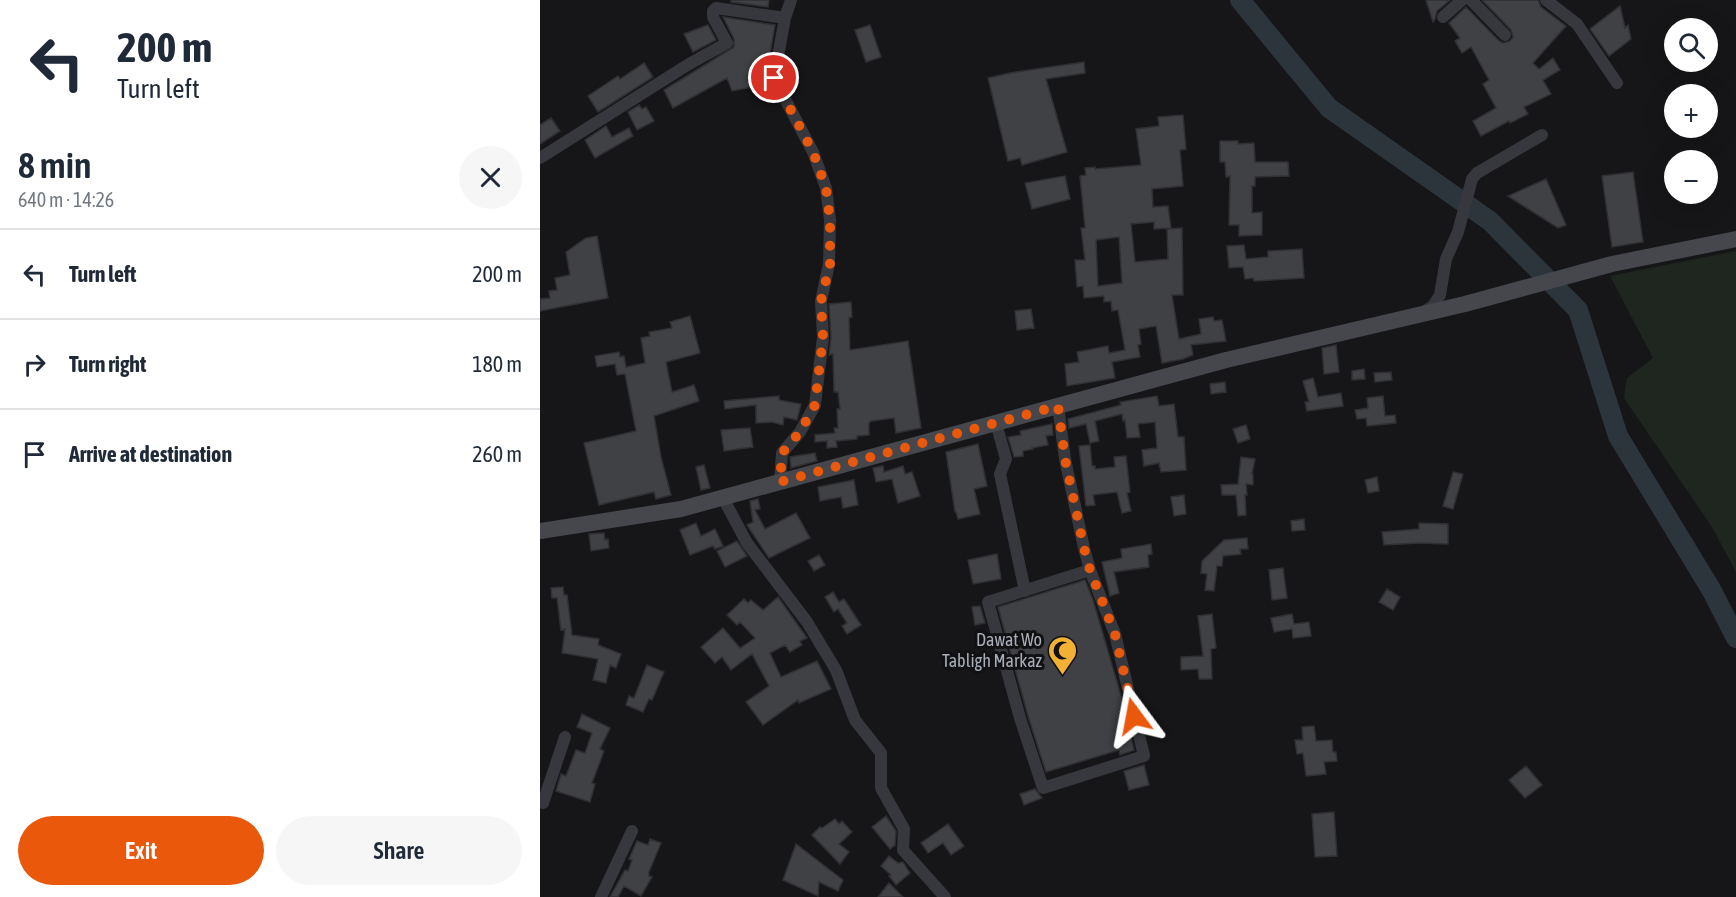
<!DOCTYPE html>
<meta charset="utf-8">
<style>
body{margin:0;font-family:"Asap Condensed",sans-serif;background:#f6f6f7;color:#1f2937;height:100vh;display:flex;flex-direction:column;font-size:22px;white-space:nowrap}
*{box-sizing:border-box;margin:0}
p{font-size:20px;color:#747a83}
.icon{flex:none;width:33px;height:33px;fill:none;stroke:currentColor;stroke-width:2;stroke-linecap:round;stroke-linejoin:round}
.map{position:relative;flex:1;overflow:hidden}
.panel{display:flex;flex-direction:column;background:#fff;width:540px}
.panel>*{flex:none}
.top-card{background:#fff;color:#1f2937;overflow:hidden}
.controls{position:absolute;left:1124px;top:18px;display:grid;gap:12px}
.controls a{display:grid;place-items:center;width:54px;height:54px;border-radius:50%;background:#fff;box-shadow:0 6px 24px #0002;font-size:30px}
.pin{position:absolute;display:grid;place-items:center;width:51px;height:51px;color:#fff;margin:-26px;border:3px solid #fff;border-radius:50%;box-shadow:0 2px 6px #0007}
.me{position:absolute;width:66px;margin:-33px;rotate:347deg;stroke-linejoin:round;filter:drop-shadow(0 0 4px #0008)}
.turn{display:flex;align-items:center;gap:21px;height:126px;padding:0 18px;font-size:27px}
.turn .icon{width:78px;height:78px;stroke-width:2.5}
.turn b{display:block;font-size:42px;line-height:51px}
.round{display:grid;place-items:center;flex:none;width:63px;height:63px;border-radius:32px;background:#f6f6f7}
.summary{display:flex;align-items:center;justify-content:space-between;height:102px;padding:0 18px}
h1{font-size:36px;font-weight:600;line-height:45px}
.button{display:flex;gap:12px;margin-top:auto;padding:12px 18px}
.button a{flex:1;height:69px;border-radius:36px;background:#ea580c;color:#fff;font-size:24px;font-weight:600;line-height:69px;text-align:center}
.button a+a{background:#f6f6f7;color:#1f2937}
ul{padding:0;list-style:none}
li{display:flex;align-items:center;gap:18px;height:90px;padding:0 18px;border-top:2px solid #e0e1e3}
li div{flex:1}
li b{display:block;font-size:22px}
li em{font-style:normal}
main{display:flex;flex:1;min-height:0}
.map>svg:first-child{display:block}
.green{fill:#1e261f}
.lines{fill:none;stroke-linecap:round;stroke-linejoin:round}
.river{stroke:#2c353c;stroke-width:20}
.building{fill:#404145;stroke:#303034;stroke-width:1.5;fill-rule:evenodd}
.minor{stroke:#37383d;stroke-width:12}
.secondary{stroke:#45474d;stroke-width:16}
.route{stroke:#ea580c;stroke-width:10;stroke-dasharray:0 18}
.labels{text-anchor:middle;stroke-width:6;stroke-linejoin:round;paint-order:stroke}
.poi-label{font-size:18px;fill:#a8adb8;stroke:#111113;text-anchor:end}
</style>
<main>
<section class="panel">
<div class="top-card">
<div class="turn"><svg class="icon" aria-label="left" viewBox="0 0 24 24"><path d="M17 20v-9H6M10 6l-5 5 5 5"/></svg><div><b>200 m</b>Turn left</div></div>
</div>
<div class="summary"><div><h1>8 min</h1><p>640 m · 14:26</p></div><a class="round"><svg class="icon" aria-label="close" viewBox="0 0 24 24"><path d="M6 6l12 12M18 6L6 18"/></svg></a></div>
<ul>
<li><svg class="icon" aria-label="left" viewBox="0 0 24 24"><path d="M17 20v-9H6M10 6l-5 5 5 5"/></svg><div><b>Turn left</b></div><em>200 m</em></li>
<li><svg class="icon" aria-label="right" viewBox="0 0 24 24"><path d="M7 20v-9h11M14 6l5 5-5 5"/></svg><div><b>Turn right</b></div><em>180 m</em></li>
<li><svg class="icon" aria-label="arrive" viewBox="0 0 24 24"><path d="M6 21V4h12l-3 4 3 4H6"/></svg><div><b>Arrive at destination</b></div><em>260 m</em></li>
</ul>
<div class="button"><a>Exit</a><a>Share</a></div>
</section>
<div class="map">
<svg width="1196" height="897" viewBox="0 0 1196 897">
<rect width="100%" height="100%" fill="#161618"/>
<path class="green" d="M1196,251V572L1172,527L1084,398L1087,378L1113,358L1070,276Z"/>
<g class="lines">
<path class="river" d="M700,0L789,108L950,221L1038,310L1078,436L1172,591L1196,638"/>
</g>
<path class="building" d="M191,0H229L228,7L191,2Z
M886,0H910L897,11L895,19L893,22Z
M942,0H998L1001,7L1026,26L993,63L999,69L1013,58L1020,70L1003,80L1011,94L984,107L988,114L970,123L969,121L941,136L933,121L956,108L943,84L949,80L931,47L922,53L915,41L920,38L909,23L926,7L959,41L963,43L970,41L973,37L971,30Z
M1080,6L1085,28L1088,25L1091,39L1069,56L1050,29Z
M183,17L235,25L226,77L228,84L192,91L187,78L133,108L124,90L194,47V39Z
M168,25L176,40L153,52L144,34Z
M330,25L341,57L326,62L315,30Z
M544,62L545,73L506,79L527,152L482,165L480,158L468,161L448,78L470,73Z
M104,63L113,77L58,112L48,96L78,76L80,79Z
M99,105L102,109L106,107L114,121L97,130L88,112Z
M643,115L646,149L640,150L643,186L612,189L613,207L628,206L631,228L614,229V222L591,224L595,262L628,259L627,229L642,228L643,295H632L639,339L661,334L659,319L673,317L674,321L682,320L686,341L651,345L653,355L643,359L622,363L616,326L599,329L601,344L598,345L600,357L572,362L575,378L527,386L525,364L539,362L537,352L568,346L569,353L585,350L578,310L572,311L571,301L564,302V296L544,298L543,286L537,287L535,260H545L541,228H545L540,176L546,175L545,168L555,167V169L601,165L596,129L619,126L618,117ZM579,237L582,283L558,286L556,240Z
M11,118L20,131L0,144V125Z
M66,126L72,137L89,128L93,136L55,158L45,140Z
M680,141H698V144L714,143L715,162H748L749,176L715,177V186H712V213L722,212V235L699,236V225H689L690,176L686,177L685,162H680Z
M1093,172L1103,242L1072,247L1062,176Z
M525,176L530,199L492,209L485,183Z
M1006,179L1026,225L1018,228L968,196Z
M57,236L68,298L0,311V299L10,298L9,291L17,290L15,278L30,275L26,252L46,238Z
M704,245L706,259L728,257V251L762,249L764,278L714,281L713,278L705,279L703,267L689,268L687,246Z
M311,302L312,317L309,318L310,350L368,341L381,428L356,433L354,418L331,421L329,423V435L317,436V439L296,441L297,447L287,448V441L275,442V435L295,433L294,428H298L297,409H300L298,392H294L293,354L289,355L291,337L289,304Z
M491,309L494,328L477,330L475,311Z
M150,316L160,353L126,362L132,392L154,385L159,401L114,416L121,457L131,495L116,499L114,492L59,505L44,443L96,431L85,374L77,375L75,364L57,367L55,356L79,352L80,357L84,356L86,367L105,363L101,338L110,336L109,332L132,328L130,322Z
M796,345L799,372L784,374L782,348Z
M824,369L825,379L812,380V371Z
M851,372L852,380L835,382L834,373Z
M773,378L778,397L801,393L803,406L767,411L765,402H769L763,381Z
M685,382L686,392L671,394L670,384Z
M239,396V400L261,404L257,420L244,417L243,425L232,422L216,423V405L185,409L184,401Z
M617,396L619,406L634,404L638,437H644L646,470L621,472L619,463L604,466L602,450L617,448L615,422L598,424L600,437L587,438L585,420L583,421L582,414L555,421L559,441L550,443L546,424L529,428L528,419L581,405L580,402Z
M843,396L845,416L855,415L856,423L827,426L826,418L817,419L815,410L828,408L827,398Z
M512,424L513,435L506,436L508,445L492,448L493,449L483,451V456L474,457L468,437L481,435L480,431Z
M706,425L710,439L698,443L693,429Z
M210,428L213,447L184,451L181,430Z
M438,444L447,486L434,489L440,514L418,519L416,512H415L406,452Z
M550,445L552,466H555V469L575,467L574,457L586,456L590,492L587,493L591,511L582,513L577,492L553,495L555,505L546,506L539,446Z
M275,453L277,461L251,468L250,457Z
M701,457L715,459L712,474H713V485L706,484L707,495H705L706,515L698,516L696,495H682L681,485L698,484Z
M164,465L170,488L161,490L156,467Z
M343,466L344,472L363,466L365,474L372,472L380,496L358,503L352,479L336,482L333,468Z
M913,472L923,474L913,509L903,506Z
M837,477L839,491L828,493L825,480Z
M314,480L318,505L303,508L301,497L280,501L278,487Z
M644,495L646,514L634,516L631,497Z
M218,499L220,509L215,510L225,529L256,513L270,538L229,558L207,525L213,522L210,501Z
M764,519L765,530L752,531L751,521Z
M156,523L161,536L175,529L183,546L175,549L173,546L150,555L140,530Z
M879,523L908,524V544L879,543L844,545L842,532L879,529Z
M64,533L65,540L68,539L69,548L51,551L49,534Z
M707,538L708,549H700L701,554L683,556L682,566H677L674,591L665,590L667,574L661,573L662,561L684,540Z
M197,541L207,556L185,567L177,551Z
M611,544L612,554L608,555L609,567L574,572L579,593L570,596L562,562L582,558L581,549Z
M457,554L461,579L433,584L428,560Z
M279,555L285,565L274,571L268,561Z
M743,568L747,598L732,600L729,570Z
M545,580L553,600L582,699L594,750L580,755L579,750L506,772L488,716L458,607Z
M23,587L24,595H27L32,635L59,639L58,645L81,654L76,668L70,665L66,683L53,680L58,659L22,653L25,629L21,630L17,598H12L11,588Z
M847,589L860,597L853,610L839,602Z
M293,592L299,602L304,599L321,625L307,634L302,626L307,623L298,609L294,612L285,597Z
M238,597L267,638L260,641L262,645L250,652L245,645L230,653L241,677L277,661L291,689L259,703L258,700L223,725L206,702L229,686L212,654L191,670L182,657L175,663L161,647L183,628L200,648L215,638L200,622L197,625L187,615L204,599L208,603L211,600L223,610Z
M440,606L445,623L435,625L432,607Z
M672,614L676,648L671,649L672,679H659L658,669L641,670V657L663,656L658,616Z
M752,614L754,624L769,622L771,636L753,638L752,629L734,632L731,618Z
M107,665L124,672L112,700L109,699L103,712L86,705L89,696L94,698Z
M42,714L70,728L60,749L64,751L52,783L55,784L50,802L16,791L21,774L26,776L36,750L45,753L52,733L37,727Z
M774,726L776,741L792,740L793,752H796L797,761L784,762L786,774L766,776L763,753L757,754L755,740H763L762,727Z
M604,765L609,785L589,790L584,771Z
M986,766L1002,785L985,798L969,780Z
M495,789L502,798L484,805L480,794Z
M794,812L797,856L775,857L772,814Z
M346,816L356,831L355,845L350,849L332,827Z
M295,819L299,824L302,821L312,832L299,844L309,852L300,864L272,835L280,827L282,828Z
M408,824L424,846L411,855L403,843L388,853L381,843Z
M110,839L121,843L109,872V876L112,877L101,896L84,886L78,897H70L85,870L88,871L92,860L89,859L97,841L108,845Z
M256,844L303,880L298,891L279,882L278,896L243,880Z
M349,856L358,863L363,862L370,873L356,885L349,876L351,875L341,866Z
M349,883L363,897H338Z"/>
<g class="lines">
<path class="minor" d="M931,0L965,35
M1006,0L1037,24L1077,83
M903,17L922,0
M0,158L149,64L187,43L173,17V11L176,8L245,18L251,0
M885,311L893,306L900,295L906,259L918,232L932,179L937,173L1002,135
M518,406L525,459L544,548L550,570L575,634L604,756L503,788L480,718L448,602L550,570
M456,423L466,459L460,474L485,591
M240,482L242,453L260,432L275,405L283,337L281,301L289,264L290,220L286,188L273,152L234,78L245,18
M183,498L207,543L267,622L296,670L315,720L341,753V788L364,829L363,850L405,897
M0,802L3,803L25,737
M61,897L92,831"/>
<path class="secondary" d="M0,531L141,509L686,360L925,304L1072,264L1196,239"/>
</g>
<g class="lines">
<path class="route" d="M234,78L273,152L286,188L290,220V264L281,301L283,337L275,405L260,432L242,453L240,482L518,406L525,459L544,548L550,570L575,634L594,716"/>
</g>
<defs>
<symbol id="mosque-pin" viewBox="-11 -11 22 30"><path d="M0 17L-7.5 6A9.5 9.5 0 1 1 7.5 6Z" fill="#f2b134" stroke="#111113"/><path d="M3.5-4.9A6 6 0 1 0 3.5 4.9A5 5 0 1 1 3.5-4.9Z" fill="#111"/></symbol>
</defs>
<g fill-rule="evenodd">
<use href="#mosque-pin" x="506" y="634" width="33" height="45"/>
</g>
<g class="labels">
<g class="poi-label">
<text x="502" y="646">Dawat Wo<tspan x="502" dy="21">Tabligh Markaz</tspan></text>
</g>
</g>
</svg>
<div class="controls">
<a><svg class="icon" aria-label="search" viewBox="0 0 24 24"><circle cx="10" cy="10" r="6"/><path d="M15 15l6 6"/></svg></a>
<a>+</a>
<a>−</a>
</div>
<div class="pin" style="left:234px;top:78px;background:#d93025"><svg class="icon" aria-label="arrive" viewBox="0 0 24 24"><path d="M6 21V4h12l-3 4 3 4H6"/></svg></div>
<svg class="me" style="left:594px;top:716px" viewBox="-20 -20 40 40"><path d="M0-17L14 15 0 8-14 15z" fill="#ea580c" stroke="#fff" stroke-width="4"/></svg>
</div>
</main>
